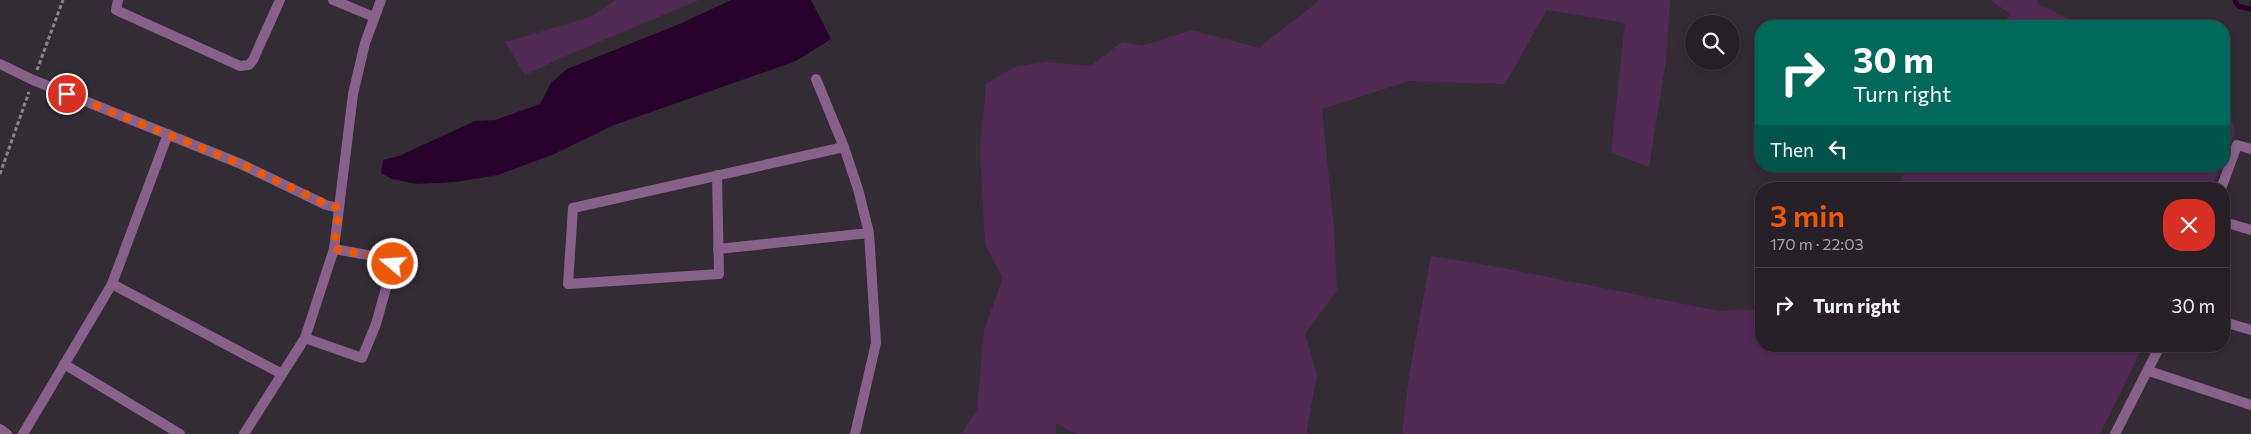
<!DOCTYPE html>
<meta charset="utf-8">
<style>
body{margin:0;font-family:Commissioner,sans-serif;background:#2f292f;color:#f1f3f6;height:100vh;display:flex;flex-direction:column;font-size:19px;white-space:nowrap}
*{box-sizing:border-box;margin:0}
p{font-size:16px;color:#a4a3a7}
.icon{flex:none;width:28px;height:28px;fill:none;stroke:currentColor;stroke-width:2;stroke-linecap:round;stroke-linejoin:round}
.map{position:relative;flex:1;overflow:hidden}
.panel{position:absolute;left:1755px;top:182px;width:475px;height:170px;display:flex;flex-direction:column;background:#272127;border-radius:20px;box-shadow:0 2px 8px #0003,0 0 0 1px #433e44}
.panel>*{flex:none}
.banner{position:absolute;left:1755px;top:20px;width:475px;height:152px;border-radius:20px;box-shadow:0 2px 8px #0003,0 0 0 1px #433e44;background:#00695c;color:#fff;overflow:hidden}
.fabs{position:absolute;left:1685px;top:15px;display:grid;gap:10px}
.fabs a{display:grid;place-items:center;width:55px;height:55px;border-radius:50%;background:#272127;box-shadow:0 2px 8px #0003,0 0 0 1px #433e44;font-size:25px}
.pin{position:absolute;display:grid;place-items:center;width:42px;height:42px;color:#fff;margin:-21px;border:2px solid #fff;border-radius:50%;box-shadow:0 1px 5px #0007}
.me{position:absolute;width:55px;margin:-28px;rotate:288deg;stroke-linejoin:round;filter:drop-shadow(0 0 4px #0008)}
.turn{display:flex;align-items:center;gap:18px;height:105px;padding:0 15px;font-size:22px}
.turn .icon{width:65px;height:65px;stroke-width:2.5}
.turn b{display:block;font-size:35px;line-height:42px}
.then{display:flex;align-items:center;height:48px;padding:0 15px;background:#0003;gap:10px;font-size:19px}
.round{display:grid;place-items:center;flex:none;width:52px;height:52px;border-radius:20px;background:#2f292f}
.headline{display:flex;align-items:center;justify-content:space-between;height:85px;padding:0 15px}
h1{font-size:30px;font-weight:600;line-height:38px;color:#ea580c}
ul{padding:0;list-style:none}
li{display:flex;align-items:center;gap:15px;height:75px;padding:0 15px;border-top:1px solid #433e44}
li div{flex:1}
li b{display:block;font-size:19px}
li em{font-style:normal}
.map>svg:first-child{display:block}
.green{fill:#512a54}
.water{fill:#28022c}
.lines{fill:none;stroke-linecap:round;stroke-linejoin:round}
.stream{stroke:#28022c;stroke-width:5}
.path{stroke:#8a848a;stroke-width:3;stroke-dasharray:4 2.5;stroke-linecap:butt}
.minor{stroke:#87618a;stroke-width:10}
.tertiary{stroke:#87618a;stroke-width:10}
.route{stroke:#ea580c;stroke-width:9;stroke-dasharray:0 16.2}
</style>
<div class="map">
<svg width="2251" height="434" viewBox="0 0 2251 434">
<rect width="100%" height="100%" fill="#342c34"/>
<path class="green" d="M616,0H699L563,57L525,75L505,42L588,18Z
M1320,0H1670L1666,61L1649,167L1611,153L1625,23L1547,10L1505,84L1409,81L1322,109L1334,228L1337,290L1305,334L1317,376L1306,434H1076L1056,423V434H961L977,410L984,330L1003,278L985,244L980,151L986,84L1014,67L1046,62L1091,66L1122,42L1142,46L1192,30L1259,48Z
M1990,0H2037L2038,4L2083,26H1999L2011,14Z
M2224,99L2227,100L2235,133L2224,159Z
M1908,166H2221L2211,189H1897Z
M1431,256L1508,269L1719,311L1761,309V346H2143L2100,434H1402L1409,376Z"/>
<path class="water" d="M731,0H811L831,39L796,61L614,125L554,154L498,175L456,182L417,184L392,179L381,173L383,160L399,156L475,121L495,120L540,104L551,83L567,69L682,23Z"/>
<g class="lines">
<path class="stream" d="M2235,0L2238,6L2251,9"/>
<path class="path" d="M37,70L63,0
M0,174L29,92"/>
<path class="minor" d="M118,0L116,10L240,66L249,65L253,60L280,0
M333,0L374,17
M0,64L33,80L241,164L326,205L339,208
M816,79L844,147L858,189L869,233L876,343L855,434
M717,175L719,274L568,284L573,208L844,147
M2221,189L2237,145L2251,149
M2224,222L2251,230
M718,249L869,233
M112,284L282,374
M2224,322L2251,330
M305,338L362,358L376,324L393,263L390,259L334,249
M64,364L180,434
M2149,371L2251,405
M23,434L112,284L168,134
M2115,434L2160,346"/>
<path class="tertiary" d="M0,429L7,434
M244,434L305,338L334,249L353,94L365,43L381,0"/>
</g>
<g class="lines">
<path class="route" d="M67,94L241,164L326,204L339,208L334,249L390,259L393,264"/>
</g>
</svg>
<div class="fabs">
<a><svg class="icon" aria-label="search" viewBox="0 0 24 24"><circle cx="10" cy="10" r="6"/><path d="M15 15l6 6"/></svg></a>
</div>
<div class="pin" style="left:67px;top:94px;background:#d93025"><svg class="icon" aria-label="arrive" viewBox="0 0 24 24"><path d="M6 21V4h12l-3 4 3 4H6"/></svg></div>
<svg class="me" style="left:393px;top:264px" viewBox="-20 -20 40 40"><circle r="17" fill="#ea580c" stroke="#fff" stroke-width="3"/><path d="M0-11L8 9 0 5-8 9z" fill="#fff"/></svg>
<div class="banner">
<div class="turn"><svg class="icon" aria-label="right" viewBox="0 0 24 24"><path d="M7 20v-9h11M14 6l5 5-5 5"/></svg><div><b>30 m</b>Turn right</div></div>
<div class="then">Then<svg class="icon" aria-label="left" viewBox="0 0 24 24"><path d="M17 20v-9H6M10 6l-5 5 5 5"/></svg></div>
</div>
<section class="panel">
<div class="headline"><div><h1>3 min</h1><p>170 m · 22:03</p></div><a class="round" style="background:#d93025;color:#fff"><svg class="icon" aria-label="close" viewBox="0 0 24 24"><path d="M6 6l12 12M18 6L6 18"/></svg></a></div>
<ul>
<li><svg class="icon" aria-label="right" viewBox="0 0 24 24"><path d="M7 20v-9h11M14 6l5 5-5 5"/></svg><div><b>Turn right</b></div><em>30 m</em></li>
</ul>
</section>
</div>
